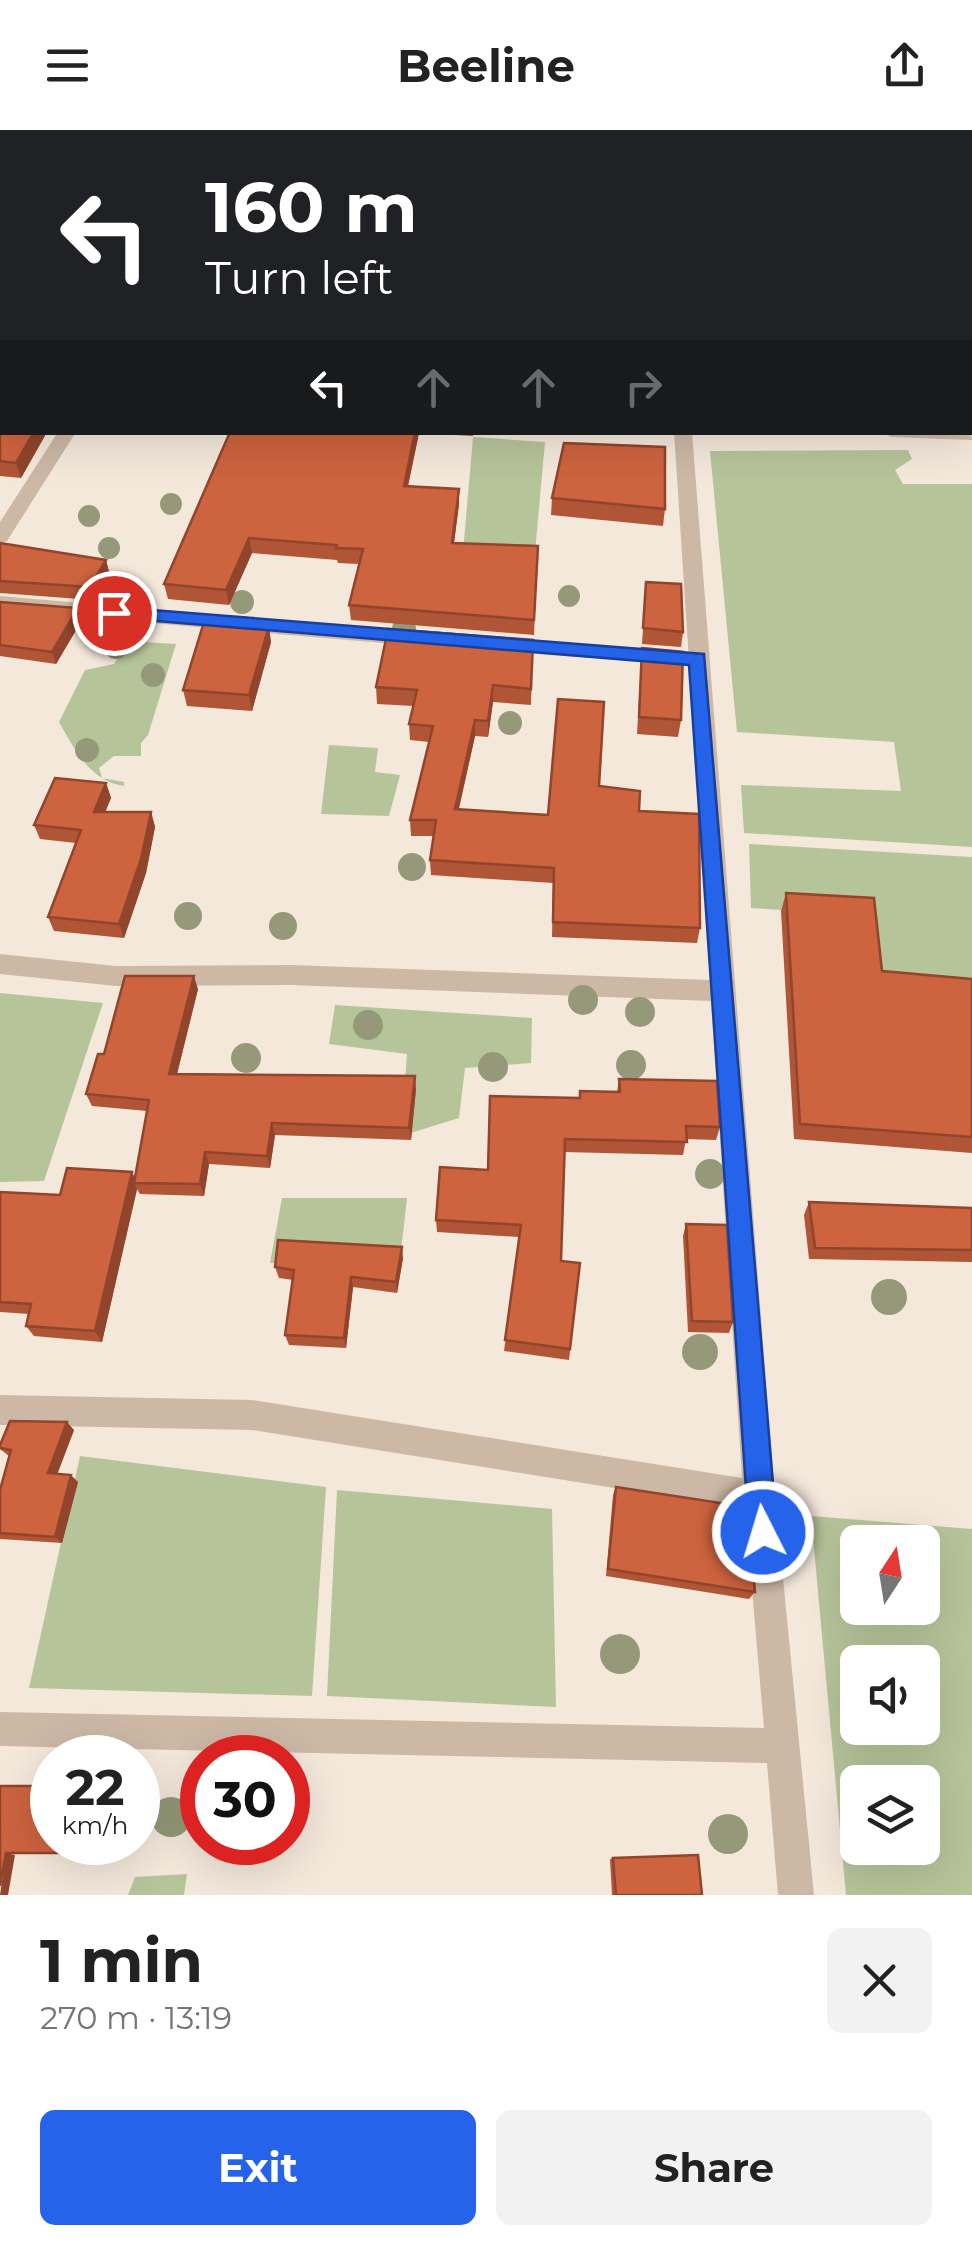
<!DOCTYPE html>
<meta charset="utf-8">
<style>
body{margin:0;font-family:Montserrat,sans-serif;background:#f2f2f2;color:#222;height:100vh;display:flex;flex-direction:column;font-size:38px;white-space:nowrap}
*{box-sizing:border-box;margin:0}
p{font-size:32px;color:#767676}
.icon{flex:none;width:55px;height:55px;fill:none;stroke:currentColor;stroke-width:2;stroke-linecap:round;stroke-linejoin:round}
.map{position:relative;height:1765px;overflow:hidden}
.drawer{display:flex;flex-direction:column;background:#fff;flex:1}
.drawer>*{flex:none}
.guide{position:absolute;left:0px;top:0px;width:972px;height:305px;box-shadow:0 10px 40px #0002;background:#202124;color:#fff;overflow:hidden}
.needle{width:65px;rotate:12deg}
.controls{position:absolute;left:840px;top:1395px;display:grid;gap:20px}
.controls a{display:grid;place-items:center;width:100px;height:100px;border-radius:15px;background:#fff;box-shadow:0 10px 40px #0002;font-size:50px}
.speed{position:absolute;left:30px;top:1605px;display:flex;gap:20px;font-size:50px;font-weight:700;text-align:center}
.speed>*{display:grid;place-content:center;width:130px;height:130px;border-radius:50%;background:#fff;box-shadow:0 10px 40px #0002;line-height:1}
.speed small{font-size:25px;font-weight:400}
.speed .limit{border:15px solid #d22;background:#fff;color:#111}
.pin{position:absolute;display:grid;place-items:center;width:85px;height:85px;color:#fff;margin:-42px;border:5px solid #fff;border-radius:50%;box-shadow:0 2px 10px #0007}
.me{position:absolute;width:110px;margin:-55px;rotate:355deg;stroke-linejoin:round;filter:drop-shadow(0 0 8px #0008)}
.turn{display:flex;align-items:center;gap:35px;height:210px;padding:0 40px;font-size:45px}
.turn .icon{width:130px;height:130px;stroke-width:2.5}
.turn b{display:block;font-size:70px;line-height:85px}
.lanes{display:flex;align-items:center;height:95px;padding:0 40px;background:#0003;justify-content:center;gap:50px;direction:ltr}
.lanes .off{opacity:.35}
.round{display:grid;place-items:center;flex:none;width:105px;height:105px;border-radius:15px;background:#f2f2f2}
.head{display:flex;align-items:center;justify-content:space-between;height:170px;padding:0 40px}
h1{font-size:60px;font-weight:700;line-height:75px}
.primary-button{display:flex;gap:20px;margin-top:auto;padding:20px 40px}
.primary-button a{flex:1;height:115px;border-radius:15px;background:#2563eb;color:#fff;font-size:40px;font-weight:700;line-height:115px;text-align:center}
.primary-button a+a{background:#f2f2f2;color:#222}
header{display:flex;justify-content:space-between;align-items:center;height:130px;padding:0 40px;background:#fff;font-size:45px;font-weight:700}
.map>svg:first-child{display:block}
.green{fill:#b6c49a;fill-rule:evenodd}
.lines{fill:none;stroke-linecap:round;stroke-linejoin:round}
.street{fill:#cdb8a6;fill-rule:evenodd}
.tree{fill:#95997a}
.wall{fill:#b05536}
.shaded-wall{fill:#90452c}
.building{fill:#cd633f;stroke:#90452c;stroke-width:2.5}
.route{fill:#2563eb;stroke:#184099;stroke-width:2.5}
</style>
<header><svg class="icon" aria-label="menu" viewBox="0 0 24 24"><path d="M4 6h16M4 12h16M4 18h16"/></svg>Beeline<svg class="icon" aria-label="share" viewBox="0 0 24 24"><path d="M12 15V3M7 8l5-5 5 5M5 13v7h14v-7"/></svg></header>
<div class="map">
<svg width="972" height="1765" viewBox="0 0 972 1765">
<rect width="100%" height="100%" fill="#f4e8db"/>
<path class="green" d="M473,307L545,312L535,422H463Z
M908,320L912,329L895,340L903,354H972V717L744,703L741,655L901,661L894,612L737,602L710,321Z
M128,511L176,514L148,605L141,613V626H114L99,638L102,648L124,652V656C90,651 75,620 59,592L85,540L114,534Z
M329,615L378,618L375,642L400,645L389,686L321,684Z
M749,714L972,727V880L884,874L874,786L751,778Z
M0,863L103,873L44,1051L0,1052Z
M335,875L532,888L531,933L465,938L459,988L401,1006L407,924L329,914Z
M282,1068H407L399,1139L270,1133Z
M80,1326L326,1357L312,1566L29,1558Z
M337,1360L552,1379L556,1577L327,1566Z
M811,1386L972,1399V1765H846ZM858,1412H922V1478H858ZM858,1532H922V1598H858ZM858,1652H922V1718H858Z
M187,1744L184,1765H128L135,1747Z"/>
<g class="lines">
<path class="street" d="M970,300L972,310L891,307L882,302Z
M58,302H76L7,411L0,413V392Z
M674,302H692L775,1366L814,1765H778L767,1633L0,1616V1582L764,1598L745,1379L252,1300L0,1295V1265L252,1270L742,1348L711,871L291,855L116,856L0,844V824L116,836L291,835L710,850Z
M0,466L418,502L428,509L418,516L0,480Z
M503,509L673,520L683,527L673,534L496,521L493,516Z"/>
</g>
<g class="tree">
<circle cx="171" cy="374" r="11"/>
<circle cx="89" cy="386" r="11"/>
<circle cx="109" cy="418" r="11"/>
<circle cx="124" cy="456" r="11"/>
<circle cx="569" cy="466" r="11"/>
<circle cx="242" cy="472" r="12"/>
<circle cx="404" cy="499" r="12"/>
<circle cx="116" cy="517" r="12"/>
<circle cx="153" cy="545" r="12"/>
<circle cx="510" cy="593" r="12"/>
<circle cx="87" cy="620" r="12"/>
<circle cx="412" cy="737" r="14"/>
<circle cx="188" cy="786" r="14"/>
<circle cx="283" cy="796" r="14"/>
<circle cx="583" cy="870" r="15"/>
<circle cx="640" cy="882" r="15"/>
<circle cx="368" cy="895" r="15"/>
<circle cx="246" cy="928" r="15"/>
<circle cx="631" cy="935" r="15"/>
<circle cx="493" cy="937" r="15"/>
<circle cx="710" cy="1044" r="15"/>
<circle cx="889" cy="1167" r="18"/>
<circle cx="700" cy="1222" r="18"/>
<circle cx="620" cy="1524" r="20"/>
<circle cx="171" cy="1687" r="20"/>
<circle cx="728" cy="1704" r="20"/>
</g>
<path class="wall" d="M0,0H299V2H2V160L0,163Z
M972,0V210H970V2Z
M0,208L2,302H47L21,348L0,346Z
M230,302H474L473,306L419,303L408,357L459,374L454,413L538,416L534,505L351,490L349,475L359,434L338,433L337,430L252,423L229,475L168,469L164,454Z
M552,368L665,379L663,396L551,385Z
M0,413L106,430L109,442L93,470L0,463Z
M646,452L683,502L681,517L642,514Z
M0,472L82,490L56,534L0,526Z
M533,510L531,575L493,572L488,607L475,606L459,679L548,685L599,656L639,681L700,798L697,813L552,807L553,753L431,745L430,730L434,706H411L410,690L429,612L410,610L409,594L413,576L377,574L376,557Z
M271,512L252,581L187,576L183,560Z
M642,518L681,590L678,607L637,604Z
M106,653L111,668L105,682H151L155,697L146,743L124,808L54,801L48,787L76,713L40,709L34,695Z
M786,763L882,841L972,849V1023L794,1009L781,781Z
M198,859L177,944L416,959L411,1010L275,1005L270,1038L209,1034L204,1066L140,1064L137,1059L102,1212L34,1206L26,1196L29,1184L0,1182V1062L60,1065L132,1042L135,1049L147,981L92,976L86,964L104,924Z
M619,949L720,997L716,1010L686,1009L683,1025L564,1022L561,1131L580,1133L569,1230L504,1221L519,1107L437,1102L436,1090L488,1040L579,968L580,961L617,962Z
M809,1072L972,1078V1132L809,1129L804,1085Z
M686,1094L733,1192L729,1203L688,1202L683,1106Z
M403,1128L397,1163L353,1157L346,1218L289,1215L285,1205L293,1150L279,1148L275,1137Z
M74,1300L57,1344L78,1352L62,1413L0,1409V1360L9,1326L0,1319Z
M616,1357L755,1462L749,1469L606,1446L613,1365Z
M613,1728L702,1765H612L610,1729Z"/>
<path class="shaded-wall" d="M2,139V160L0,163V142Z
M34,302H47L21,348L16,333Z
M415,302L419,303L404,372V356Z
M459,359V374L452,428V413Z
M249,408L252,423L229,475L226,460Z
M106,430L109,442L93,470L90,457Z
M78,478L82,490L56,534L52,522Z
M269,496L271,512L252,581L249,565Z
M493,555V572L488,607V591Z
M475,590V606L455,694V679Z
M106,653L111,668L99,697L94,682Z
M151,682L155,697L146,743L124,808L119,794Z
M194,846L198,859L174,956L169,944Z
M415,946L416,959L411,1010L409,998Z
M272,993L275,1005L270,1038L267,1026Z
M205,1022L209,1034L204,1066L200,1054Z
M132,1042L137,1053H134L137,1059L102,1212L95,1201Z
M402,1117L403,1128L397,1163L396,1152Z
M351,1147L353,1157L346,1218L344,1208Z
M67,1292L74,1300L55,1350L48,1343Z
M71,1345L78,1352L62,1413L55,1407Z
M63,1712H71L69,1725L61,1723Z
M6,1723L15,1725L8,1765H0Z"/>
<path class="building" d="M0,0H54L53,2H2V139L0,142Z
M133,0H298V2H132Z
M372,0H460L459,2H372Z
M460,0H972V119L971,120L972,194H970V2H460Z
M0,208H2V302H34L16,333L0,331Z
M230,302H415L404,356L459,359L452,413L538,416L534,490L349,475L363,419L336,418L337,415L249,408L226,460L164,454Z
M564,313L665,317V379L552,368Z
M0,413L106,430L90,457L0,451Z
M646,452L681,454L683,502L643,498Z
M0,472L78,478L52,522L0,515Z
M204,492L269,496L249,565L183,560Z
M388,499L533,510L531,559L493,555L488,591L475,590L455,679L548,685L558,569L604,572L599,656L640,661L639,681L699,684L700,798L553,792L554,738L430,730L436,690H410L433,596L409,594L417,560L376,557Z
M642,518L683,522L681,590L639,587Z
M55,648L106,653L94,682H151L141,729L119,794L48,787L81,700L34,695Z
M786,763L874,768L882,841L972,849V1007L800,994Z
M125,846H194L169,944L415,946L409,998L272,993L267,1026L205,1022L200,1054L134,1053L149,970L86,964L98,924H104Z
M619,949L717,951L720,997L686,996L687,1012L565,1009L561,1131L580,1133L570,1219L505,1210L521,1095L436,1090L440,1037L488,1040L490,966L580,968V961L620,962Z
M67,1038L132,1042L95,1201L26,1196L31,1174L0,1172V1062L60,1065Z
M809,1072L972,1078V1120L815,1118Z
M686,1094L727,1095L733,1192L692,1191Z
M278,1110L402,1117L396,1152L351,1147L344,1208L285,1205L294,1140L275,1137Z
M10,1291L67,1292L48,1343L71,1345L55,1407L0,1403V1360L11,1320L0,1318V1315Z
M616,1357L747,1377L755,1462L608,1439Z
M0,1656H52V1712H63L61,1723H6L0,1756Z
M698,1725L702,1765H616L613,1728Z"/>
<path class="route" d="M114,477L704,524L777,1402L773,1412L763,1416L753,1412L749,1402L689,535L108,487L105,483Z"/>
</svg>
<div class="controls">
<a><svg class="needle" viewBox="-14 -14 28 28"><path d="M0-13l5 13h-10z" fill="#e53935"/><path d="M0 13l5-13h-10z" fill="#767676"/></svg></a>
<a><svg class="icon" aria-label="sound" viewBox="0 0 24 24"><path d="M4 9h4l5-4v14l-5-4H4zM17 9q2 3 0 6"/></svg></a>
<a><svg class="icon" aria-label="layers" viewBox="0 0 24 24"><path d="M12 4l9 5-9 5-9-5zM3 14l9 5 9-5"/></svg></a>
</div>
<div class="speed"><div>22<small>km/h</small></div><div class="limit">30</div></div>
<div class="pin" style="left:114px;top:483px;background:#d93025"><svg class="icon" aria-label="arrive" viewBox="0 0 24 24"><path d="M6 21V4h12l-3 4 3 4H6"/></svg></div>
<svg class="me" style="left:763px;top:1402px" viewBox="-20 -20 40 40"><circle r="17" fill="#2563eb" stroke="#fff" stroke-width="3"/><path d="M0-11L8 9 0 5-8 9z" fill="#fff"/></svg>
<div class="guide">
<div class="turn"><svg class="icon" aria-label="left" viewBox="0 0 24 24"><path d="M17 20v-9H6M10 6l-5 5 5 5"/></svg><div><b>160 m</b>Turn left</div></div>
<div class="lanes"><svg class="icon" aria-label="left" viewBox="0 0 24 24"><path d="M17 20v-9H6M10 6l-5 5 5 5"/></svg><svg class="icon off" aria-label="ahead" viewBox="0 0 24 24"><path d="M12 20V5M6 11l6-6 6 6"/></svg><svg class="icon off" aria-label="ahead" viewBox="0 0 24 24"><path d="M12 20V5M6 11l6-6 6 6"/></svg><svg class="icon off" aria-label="right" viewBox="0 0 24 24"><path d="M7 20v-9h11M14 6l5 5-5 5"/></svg></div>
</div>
</div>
<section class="drawer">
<div class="head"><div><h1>1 min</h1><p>270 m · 13:19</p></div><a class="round"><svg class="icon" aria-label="close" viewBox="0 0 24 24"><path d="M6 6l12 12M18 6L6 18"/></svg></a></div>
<div class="primary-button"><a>Exit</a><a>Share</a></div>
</section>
